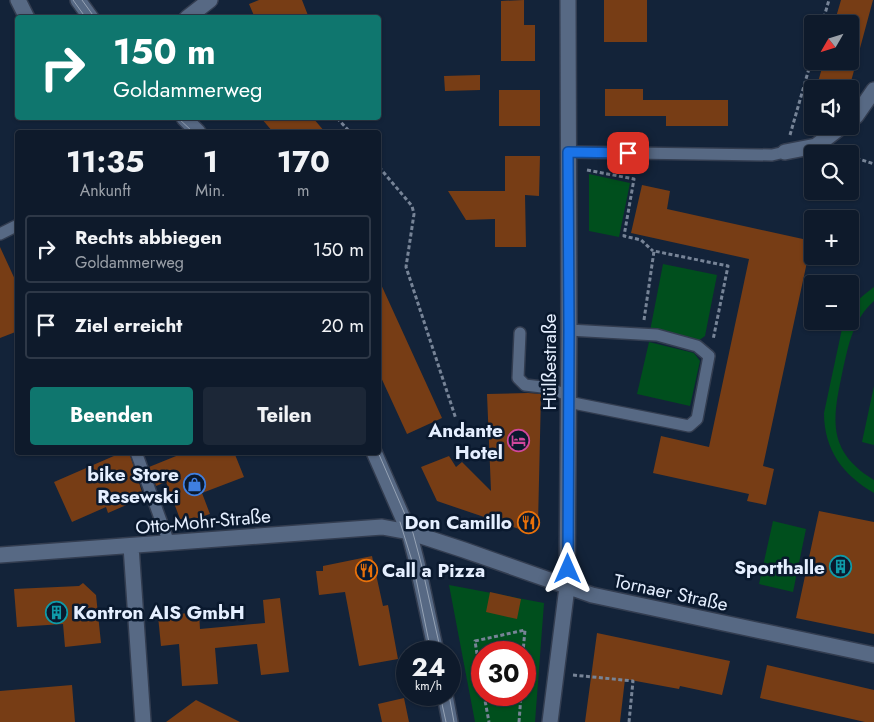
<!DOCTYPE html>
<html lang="de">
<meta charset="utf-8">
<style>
body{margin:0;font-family:Jost,sans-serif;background:#1c2737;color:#f1f3f6;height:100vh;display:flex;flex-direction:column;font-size:19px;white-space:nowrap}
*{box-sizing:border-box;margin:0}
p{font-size:16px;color:#9ba1a9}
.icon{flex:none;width:28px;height:28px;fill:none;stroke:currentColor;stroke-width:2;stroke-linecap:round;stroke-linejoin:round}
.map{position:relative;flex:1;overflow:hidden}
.details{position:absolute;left:15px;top:130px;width:366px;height:325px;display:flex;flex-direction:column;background:#0e1a2b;border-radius:5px;box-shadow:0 1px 4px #0004,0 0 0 1px #2e3847}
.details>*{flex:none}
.top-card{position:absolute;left:15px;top:15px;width:366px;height:105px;border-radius:5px;box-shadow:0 1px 4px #0004,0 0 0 1px #2e3847;background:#0f766e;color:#fff;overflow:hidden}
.needle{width:32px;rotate:231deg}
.buttons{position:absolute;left:804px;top:15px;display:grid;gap:10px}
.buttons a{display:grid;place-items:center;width:55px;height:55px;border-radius:5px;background:#0e1a2b;box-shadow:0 1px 4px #0004,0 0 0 1px #2e3847;font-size:25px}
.speed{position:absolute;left:396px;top:641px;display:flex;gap:10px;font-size:25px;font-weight:700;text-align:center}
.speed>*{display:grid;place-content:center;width:65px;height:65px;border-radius:50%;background:#0e1a2b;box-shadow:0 1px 4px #0004,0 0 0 1px #2e3847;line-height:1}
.speed small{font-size:12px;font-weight:400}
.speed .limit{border:8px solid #d22;background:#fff;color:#111}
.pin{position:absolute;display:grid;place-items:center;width:42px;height:42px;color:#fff;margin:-21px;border-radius:10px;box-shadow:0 2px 8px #0006}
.me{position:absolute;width:55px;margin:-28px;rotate:0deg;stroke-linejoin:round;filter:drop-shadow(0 0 4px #0008)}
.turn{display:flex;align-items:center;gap:18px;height:105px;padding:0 15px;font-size:22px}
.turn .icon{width:65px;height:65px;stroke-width:2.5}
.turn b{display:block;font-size:35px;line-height:42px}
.eta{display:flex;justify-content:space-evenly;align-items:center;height:85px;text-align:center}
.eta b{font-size:30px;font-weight:700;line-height:35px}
.cta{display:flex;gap:10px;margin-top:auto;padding:10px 15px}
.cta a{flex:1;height:58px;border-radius:5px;background:#0f766e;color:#fff;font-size:20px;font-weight:700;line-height:58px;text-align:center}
.cta a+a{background:#1c2737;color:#f1f3f6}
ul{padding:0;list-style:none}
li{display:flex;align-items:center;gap:15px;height:68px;margin:0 10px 8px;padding:0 5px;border:2px solid #2e3847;border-radius:5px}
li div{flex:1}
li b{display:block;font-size:19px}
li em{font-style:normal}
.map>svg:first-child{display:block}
.green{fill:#004f1d;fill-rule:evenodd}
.building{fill:#773d15}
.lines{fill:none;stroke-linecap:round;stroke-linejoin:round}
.lane-casing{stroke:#333d50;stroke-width:14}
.street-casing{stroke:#333d50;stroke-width:18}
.secondary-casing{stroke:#333d50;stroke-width:18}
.path{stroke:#778497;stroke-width:3;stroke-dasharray:4 2.5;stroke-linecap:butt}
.lane{stroke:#576984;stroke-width:11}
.street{stroke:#576984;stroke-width:15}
.secondary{stroke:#576984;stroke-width:15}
.tram{stroke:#96a3b5;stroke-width:1}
.route-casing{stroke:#114b97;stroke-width:12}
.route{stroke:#1a73e8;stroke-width:9}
.labels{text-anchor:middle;stroke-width:5;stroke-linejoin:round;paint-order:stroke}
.street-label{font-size:19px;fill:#e5efff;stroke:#0a192e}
.poi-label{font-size:19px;font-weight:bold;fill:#e5efff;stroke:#0a192e;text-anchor:end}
</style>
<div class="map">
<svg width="874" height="722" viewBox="0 0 874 722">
<rect width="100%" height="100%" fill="#132339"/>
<path class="green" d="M589,174L630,183L619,237L589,231Z
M663,264L717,275L705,336L698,341L650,331Z
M874,287V301C853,320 849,343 843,369C833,417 825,450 874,480V493C843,475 824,450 824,413L843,324L845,321H850C850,304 861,297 874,287Z
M649,342L694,353L700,361L690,406L637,394Z
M874,386V445L862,442Z
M773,521L806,529L793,592L759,584Z
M449,585L544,603L535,722H475ZM482,652H525V695H482Z"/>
<path class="building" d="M259,0H302L309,18H255L249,4Z
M524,0V25H535V61H501V1Z
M604,0H647V42H604Z
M841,0H873L849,89H816L824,61H850V24H834Z
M480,75V90L445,91L444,76Z
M605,89H643V100H728V126H666V116H605Z
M499,90H540V126H499Z
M261,118H313L325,132H273Z
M505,156H540L539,196L525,195L526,247H495V219L466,220L448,191H505Z
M642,185L670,191L667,209L812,241V263L807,262L763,466L774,469L766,505L747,501L749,494L653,473L661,436L709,447L749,259L631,233Z
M0,247L18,286V331L0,338Z
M379,280L442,418L407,434L379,373Z
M528,393L541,394L538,524L528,532L437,501L421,467L449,456L456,467L462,462L491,491L487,394Z
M123,452H129L142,492L129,498L131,503L108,513L106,507L72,522L54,482Z
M186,452H234L244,477L202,493L210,514L198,518L180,519L166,482L156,486L149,467Z
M819,511L874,522V634L796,618Z
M372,556L383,606L388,605L398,659L359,666L345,592L319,595L316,571H323V566Z
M83,583L96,595L101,643L65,647L63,624L17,627L14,589L79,586Z
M490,592L521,599L517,619L486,612Z
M280,598L289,672L261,675L257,644L215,648L218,684L182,686L179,644L161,646L158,616L199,612L200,629L265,623L263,600Z
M597,633L730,661L722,695L680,686L679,689L625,679L620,722H585Z
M767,665L874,690V722H865L760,698Z
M72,685L75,722H0V691Z
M404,698L409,722H382L378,704Z
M196,700L240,722H166Z"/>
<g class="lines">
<defs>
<path id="lane" d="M568,152L772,155L785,152
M0,234L18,225
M520,333L518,378L525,385L542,387L569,395
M568,402L689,426L697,419L709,356L697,346L657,335L569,330
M136,452L169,543"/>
<path id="street" d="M18,0L27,18
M187,18L210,0
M850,120L856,116L874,90
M785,152L816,146L842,126
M131,546L143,722
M0,555L382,527L409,532L464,550L592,595L874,655
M550,722L567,587L569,330L568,0"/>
<path id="secondary" d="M78,0L91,18
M184,118L198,132
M374,452L409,532L417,563L436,652
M445,695L450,722"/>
</defs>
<use href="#lane" class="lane-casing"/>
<use href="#street" class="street-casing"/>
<use href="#secondary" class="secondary-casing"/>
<path class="path" d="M822,24L829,0
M337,118L350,132
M790,135L812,58
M850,156L874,164
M379,167L412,206L414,214L406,267L456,419
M587,170L634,179L624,236L641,240L653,251
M644,320L654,251L728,266L713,340
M573,675L633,681L629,722
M482,686L475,641L525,630L523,652
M484,695L489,722
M519,722L521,695"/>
<use href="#lane" class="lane"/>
<use href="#street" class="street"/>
<use href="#secondary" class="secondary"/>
<path class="tram" d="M73,0L86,18
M82,0L95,18
M178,118L193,132
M378,452L413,533L421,563L441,652
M400,522L413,564L431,652
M440,695L446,722
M449,695L454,722"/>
</g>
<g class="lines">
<defs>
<path id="route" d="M568,569L569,330L568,152L628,153"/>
</defs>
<use href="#route" class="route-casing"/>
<use href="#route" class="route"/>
</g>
<defs>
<symbol id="hotel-ring" viewBox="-11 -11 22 22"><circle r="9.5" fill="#0a192e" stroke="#d1479c" stroke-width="1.5"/><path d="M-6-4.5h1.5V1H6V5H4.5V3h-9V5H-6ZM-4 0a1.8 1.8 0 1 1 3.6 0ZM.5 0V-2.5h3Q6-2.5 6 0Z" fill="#d1479c"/></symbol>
<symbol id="shop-ring" viewBox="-11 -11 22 22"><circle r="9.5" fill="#0a192e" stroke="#3f7fe0" stroke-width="1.5"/><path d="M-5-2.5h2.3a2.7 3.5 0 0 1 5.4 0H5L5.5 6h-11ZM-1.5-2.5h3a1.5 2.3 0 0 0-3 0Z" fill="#3f7fe0"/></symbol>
<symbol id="restaurant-ring" viewBox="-11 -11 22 22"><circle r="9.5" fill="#0a192e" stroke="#e8710a" stroke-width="1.5"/><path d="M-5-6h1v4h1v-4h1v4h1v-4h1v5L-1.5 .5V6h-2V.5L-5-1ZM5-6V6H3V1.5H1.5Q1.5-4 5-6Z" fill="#e8710a"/></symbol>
<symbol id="building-ring" viewBox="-11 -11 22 22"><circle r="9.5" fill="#0a192e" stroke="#0f9aa8" stroke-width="1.5"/><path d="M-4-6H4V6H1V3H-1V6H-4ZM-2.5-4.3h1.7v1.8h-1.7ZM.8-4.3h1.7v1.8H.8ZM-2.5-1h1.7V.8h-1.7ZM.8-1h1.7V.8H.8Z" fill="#0f9aa8"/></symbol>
</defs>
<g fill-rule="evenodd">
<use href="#hotel-ring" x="506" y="428" width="25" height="25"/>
<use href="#shop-ring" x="182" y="472" width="25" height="25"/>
<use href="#restaurant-ring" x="516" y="510" width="25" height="25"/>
<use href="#building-ring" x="828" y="554" width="25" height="25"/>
<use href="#restaurant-ring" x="354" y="558" width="25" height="25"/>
<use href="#building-ring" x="44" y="600" width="25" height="25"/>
</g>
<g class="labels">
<g class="street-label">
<text transform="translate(549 362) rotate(-90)" y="7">Hülßestraße</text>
<text transform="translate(203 521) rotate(-5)" y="7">Otto-Mohr-Straße</text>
<text transform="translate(671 592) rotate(12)" y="7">Tornaer Straße</text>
</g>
<g class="poi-label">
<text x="503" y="437">Andante<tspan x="503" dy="22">Hotel</tspan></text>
<text x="179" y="481">bike Store<tspan x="179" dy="22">Resewski</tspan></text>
<text x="512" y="529">Don Camillo</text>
<text x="825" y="574">Sporthalle</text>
<text x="382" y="577" text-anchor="start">Call a Pizza</text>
<text x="73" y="619" text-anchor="start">Kontron AIS GmbH</text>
</g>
</g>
</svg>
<div class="buttons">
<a><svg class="needle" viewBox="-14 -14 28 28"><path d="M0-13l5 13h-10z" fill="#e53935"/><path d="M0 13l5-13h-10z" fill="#9ba1a9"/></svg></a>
<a><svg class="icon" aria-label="sound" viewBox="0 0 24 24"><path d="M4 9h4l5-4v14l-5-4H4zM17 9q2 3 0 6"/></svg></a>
<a><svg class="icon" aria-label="search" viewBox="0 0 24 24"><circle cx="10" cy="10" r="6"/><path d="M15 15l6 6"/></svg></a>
<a>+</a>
<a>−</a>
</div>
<div class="speed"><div>24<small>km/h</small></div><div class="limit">30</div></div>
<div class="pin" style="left:628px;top:153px;background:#d93025"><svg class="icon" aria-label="arrive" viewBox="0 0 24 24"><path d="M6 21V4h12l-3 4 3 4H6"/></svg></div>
<svg class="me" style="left:568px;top:569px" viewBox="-20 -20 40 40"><path d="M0-17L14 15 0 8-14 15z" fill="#1a73e8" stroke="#fff" stroke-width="4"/></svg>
<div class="top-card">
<div class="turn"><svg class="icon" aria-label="right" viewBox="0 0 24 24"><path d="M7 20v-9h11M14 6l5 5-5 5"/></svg><div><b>150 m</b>Goldammerweg</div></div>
</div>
<section class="details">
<div class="eta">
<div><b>11:35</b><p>Ankunft</p></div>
<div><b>1</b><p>Min.</p></div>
<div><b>170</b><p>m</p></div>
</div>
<ul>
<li><svg class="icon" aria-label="right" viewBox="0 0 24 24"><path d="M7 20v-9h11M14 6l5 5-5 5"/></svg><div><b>Rechts abbiegen</b><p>Goldammerweg</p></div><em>150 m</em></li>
<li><svg class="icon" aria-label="arrive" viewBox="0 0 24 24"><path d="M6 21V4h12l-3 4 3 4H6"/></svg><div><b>Ziel erreicht</b></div><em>20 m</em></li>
</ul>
<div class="cta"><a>Beenden</a><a>Teilen</a></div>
</section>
</div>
